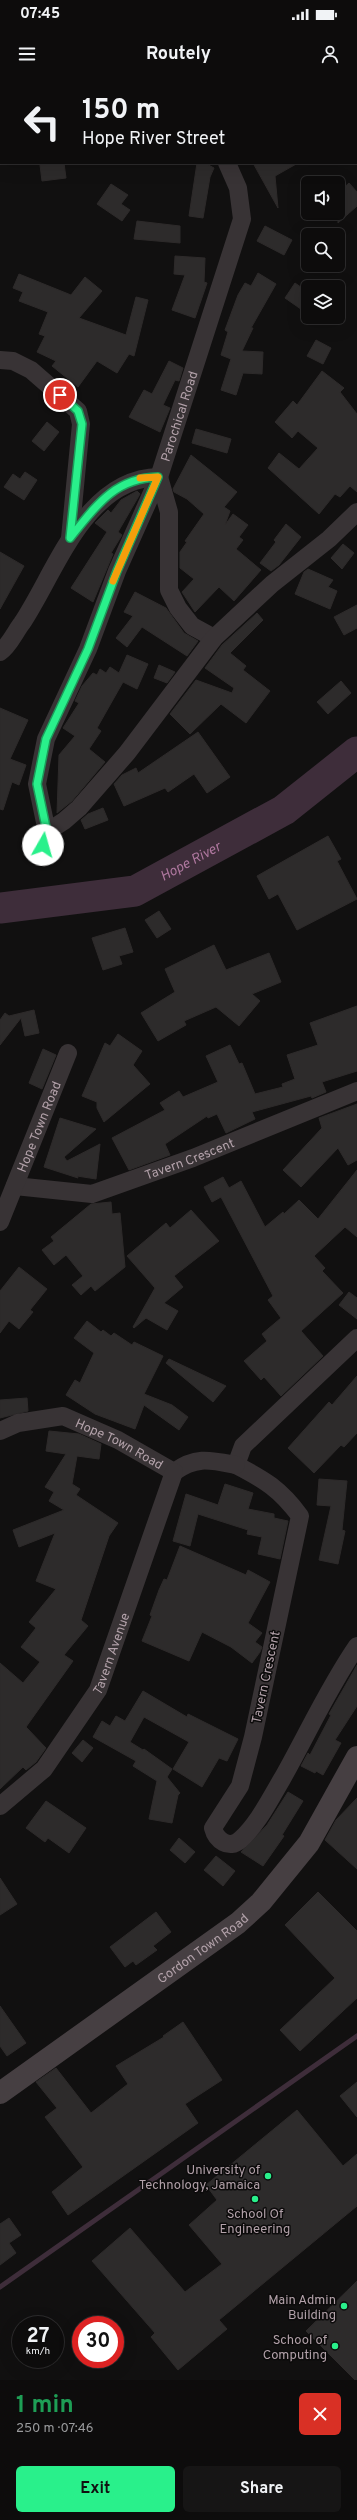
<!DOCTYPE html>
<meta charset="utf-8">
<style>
body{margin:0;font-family:Overpass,sans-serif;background:#161515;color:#f1f3f6;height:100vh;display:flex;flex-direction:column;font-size:15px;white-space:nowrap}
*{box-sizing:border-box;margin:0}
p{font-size:13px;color:#9a9b9d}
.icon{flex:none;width:22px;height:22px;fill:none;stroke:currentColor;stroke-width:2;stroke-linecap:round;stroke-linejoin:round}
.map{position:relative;height:2300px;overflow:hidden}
.drawer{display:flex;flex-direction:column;background:#0d0c0c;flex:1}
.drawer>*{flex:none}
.hud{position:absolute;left:0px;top:0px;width:357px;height:84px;box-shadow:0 4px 16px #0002,0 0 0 1px #2d2c2d;background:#0d0c0c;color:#f1f3f6;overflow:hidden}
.controls{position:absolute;left:301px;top:96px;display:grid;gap:8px}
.controls a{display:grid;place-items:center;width:44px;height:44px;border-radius:6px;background:#0d0c0c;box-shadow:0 4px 16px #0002,0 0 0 1px #2d2c2d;font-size:20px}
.speed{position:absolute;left:12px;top:2236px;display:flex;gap:8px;font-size:20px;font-weight:700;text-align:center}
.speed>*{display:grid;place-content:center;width:52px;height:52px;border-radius:50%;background:#0d0c0c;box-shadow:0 4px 16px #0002,0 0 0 1px #2d2c2d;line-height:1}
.speed small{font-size:10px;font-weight:400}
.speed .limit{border:6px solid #d22;background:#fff;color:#111}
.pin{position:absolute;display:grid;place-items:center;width:34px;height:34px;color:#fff;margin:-17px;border:2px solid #fff;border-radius:50%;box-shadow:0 1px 4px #0007}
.me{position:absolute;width:44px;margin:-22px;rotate:7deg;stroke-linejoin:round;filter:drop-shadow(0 0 3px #0008)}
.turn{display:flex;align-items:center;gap:14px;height:84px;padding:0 16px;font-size:18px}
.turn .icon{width:52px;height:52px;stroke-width:2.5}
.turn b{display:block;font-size:28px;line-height:34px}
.round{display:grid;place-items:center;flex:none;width:42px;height:42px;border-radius:6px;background:#161515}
.head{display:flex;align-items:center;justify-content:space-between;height:68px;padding:0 16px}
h1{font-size:24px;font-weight:700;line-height:30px;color:#1e9e55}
.cta{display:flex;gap:8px;margin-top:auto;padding:8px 16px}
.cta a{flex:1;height:46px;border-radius:6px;background:#29f08b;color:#111;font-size:16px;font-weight:700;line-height:46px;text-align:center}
.cta a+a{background:#161515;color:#f1f3f6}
.status{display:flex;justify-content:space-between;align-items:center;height:28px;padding:0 20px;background:#0d0c0c;direction:ltr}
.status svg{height:11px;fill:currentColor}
header{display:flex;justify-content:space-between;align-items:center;height:52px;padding:0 16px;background:#0d0c0c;font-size:18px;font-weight:700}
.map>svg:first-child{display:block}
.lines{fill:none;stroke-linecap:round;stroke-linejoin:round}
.stream{stroke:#3e2d3a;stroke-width:5}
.river{stroke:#3e2d3a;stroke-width:31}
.building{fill:#2d2b2b;stroke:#2d2a2a}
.street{stroke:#383335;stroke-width:18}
.secondary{stroke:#463f42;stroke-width:22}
.route-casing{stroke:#1b9c5a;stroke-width:10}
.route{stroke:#29f08b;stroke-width:7}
.slow{stroke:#f59e0b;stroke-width:7}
.poi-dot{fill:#29f08b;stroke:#0c0b0b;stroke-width:1.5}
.labels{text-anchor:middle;stroke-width:3;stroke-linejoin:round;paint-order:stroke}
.street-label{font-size:13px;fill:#b2a1a9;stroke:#0c0b0b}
.poi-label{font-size:13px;fill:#b2a1a9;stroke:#0c0b0b;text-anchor:end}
.water-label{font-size:14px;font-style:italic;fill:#ae779e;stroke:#0c0b0b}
</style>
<div class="status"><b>07:45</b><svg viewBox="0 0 49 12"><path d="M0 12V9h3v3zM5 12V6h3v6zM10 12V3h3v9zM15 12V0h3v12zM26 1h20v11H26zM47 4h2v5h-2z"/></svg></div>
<header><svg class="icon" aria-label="menu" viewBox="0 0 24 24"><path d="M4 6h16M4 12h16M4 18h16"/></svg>Routely<svg class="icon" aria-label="person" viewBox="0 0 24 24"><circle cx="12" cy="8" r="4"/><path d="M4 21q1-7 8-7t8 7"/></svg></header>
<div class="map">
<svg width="357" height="2300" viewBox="0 0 357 2300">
<rect width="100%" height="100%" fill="#111010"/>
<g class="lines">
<path class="stream" d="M0,2207L357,1956"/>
<path class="river" id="s1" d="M0,828L135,811L284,730L357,672"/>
</g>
<path class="building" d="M64,83L66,98L42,101L40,85Z
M197,83H205L214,88L210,97L203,138L189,136Z
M253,83H298L275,96L278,128Z
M349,103L357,112V126L338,143V113Z
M111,104L128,115L121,124L130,130L122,141L97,124Z
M137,141L180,146V163L134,159Z
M265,146L292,160L284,175L257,161Z
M175,176L205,178L204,202L207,203L195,238L172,230L185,195L174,194Z
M258,193L276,204L251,248H253L242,271L263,272L262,294L243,293L236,315L221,310L231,279L221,275L228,252L225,250L238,215L245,203L251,206Z
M19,194L71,215L85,197L102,211L79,238L126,255L136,217L148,220L134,276L129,274L117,293L97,281L78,307L52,286L56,281L37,272L45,256L39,254L48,232L19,221L23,212L13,208Z
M295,203L308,212V234L285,218Z
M316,260L331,268L323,284L307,276Z
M169,281L183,288L179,301L175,300L163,325L170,328L160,352L129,337L144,310L152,314Z
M322,291L344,308L340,312L357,334V412L350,406L340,417L335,414L319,434L268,388L279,373L299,389L318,368L298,351L292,358L275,342L293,321L297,325Z
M47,342L59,352L44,371L32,361Z
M196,349L231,359L227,373L192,363Z
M191,375L237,412L224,427L230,431L225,445L233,434L248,445L239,457L243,460L236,469L261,490L234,521L219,507L195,532L182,512L194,499L180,488V472L187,462L185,461L204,434L187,419L174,412L173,409Z
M25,392L37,400L24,420L4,407L13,394L20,399Z
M137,411L140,414L118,452L122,455L111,473L113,474L93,522L71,508L107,452L95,443L108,430L111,433L121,420Z
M286,444L301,457L279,485L271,491L260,483L276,462L274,460Z
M343,464L354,473L342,489L331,478Z
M0,472L24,486L0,529Z
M308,489L333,500L328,507L337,511L330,529L295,514L304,492Z
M135,512L166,528L184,553L198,561L187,576L142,547L127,567L116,558L133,536L124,532Z
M357,525V548L344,555L334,537Z
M257,533L263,540L230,573L246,586L243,590L270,611L246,643L221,624L190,654L170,634L196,600L232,613L234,608L205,588L222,565Z
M127,575L148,584L137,609L123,602L97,648L101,651L89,669L105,682L72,721L57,733L59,675L75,656L63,648L79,623L75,621L82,606L93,593L97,595L100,589L106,593L110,587L119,593Z
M159,585L175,592L167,603L154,598Z
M341,601L351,613L328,634L317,622Z
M0,628L28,640L10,679L26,685L19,705L12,702L3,730L0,729Z
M198,652L230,697L207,713L194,694L168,712L165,708L124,726L114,704L122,695L136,688L138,693Z
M103,728L108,740L85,749L81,740L88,734Z
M328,756L341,779L337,781L357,819L297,850L278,814L269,819L257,796Z
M159,831L171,849L157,858L145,840Z
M125,848L133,872L119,876L122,884L103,890L92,858Z
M214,865L226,890L269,873L281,902L252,914L260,921L239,946L216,927L184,941L186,945L158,961L141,933L175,912L165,889Z
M357,926V991L322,1002L326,1012L312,1018L311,1016L252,1032L255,1039L226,1053L217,1034L208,1038L207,1036L165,1064L170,1075L129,1090L112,1058L165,1030L160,1023L179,1011L183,1017L218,1002L206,976L230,965L239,984L242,983L255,1014L283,1007L282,1004L295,999L287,975L318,965L310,943Z
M34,930L39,953L25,956L21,938L0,965V940L5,933L9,936Z
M118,954L142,971L133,985L150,1004L104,1042L97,1028V1022L82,1016L105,963L110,966Z
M43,969L56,975L42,1009L29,1003Z
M357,1024V1080L348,1085L338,1068L301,1107L283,1090L322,1048L319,1038Z
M60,1038L96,1049L64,1077L67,1081L100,1064L96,1099L77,1096L78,1098L44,1087Z
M357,1090V1157L345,1147L314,1176L325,1188L322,1191L343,1213L301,1251L323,1276L281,1316L264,1297L261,1300L244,1281L267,1261L262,1254L281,1238L268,1220L273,1216L221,1117L212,1122L204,1107L223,1097L229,1108L241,1101L265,1147L283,1132L284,1134L299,1120L318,1139Z
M111,1122L112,1134L120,1133L125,1187L95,1211L91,1206L81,1215L72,1205L83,1196L66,1175L54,1185L42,1170L54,1161L51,1157L91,1124Z
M191,1130L219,1161L174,1196L183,1207L164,1223L178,1231L167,1250L146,1238L134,1248L133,1247L155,1208L127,1176L166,1143L170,1148Z
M19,1187L47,1209L30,1230L33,1232L19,1249L9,1241L0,1253V1211Z
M349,1212L357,1218V1239L339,1225Z
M87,1241L101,1252L103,1250L111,1256L114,1253L132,1265L134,1262L163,1276L144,1314L172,1325L188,1337L179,1350L144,1325L135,1349L95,1334L66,1315L75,1300L80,1303L94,1273L74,1258Z
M169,1279L226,1306L213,1322L166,1283Z
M357,1296V1353L344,1367L341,1365L314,1393L288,1368L329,1322L332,1325Z
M27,1318L28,1331L0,1338V1320Z
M49,1351L79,1354L101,1364L99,1379L77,1376L72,1404L80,1409L76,1415L118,1443L109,1456L81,1540L88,1546L64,1575L73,1581L26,1647L46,1668L36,1682L26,1690L23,1687L0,1709V1583L23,1603L40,1582L21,1567L36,1548L29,1542L56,1509L36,1501L55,1453L19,1467L13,1450L64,1430L49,1421L54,1412L45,1407L66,1374L46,1371Z
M319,1399L347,1401L342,1450L345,1451L338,1484L319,1480L331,1426L317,1425Z
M225,1404L253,1413L248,1429L274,1434V1438L288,1441L280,1479L258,1474L262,1457L247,1454L248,1450L198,1434L190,1466L173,1461L186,1414L218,1425Z
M180,1466L246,1495L248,1490L270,1502L248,1543L262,1553L255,1562L262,1567L260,1572L252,1583L231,1567L202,1552L189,1581L142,1561L152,1536L150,1535L159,1510L164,1499L167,1500Z
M357,1585V1626L335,1660L341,1663L323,1695L316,1691L315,1693L301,1686L308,1673L310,1675L331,1635L329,1634Z
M143,1611L187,1637L188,1634L238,1659L227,1681L219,1678L202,1707L173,1689L189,1662L144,1637L130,1662L143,1670L144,1669L172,1689L167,1697L180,1713L178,1715L172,1743L149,1739L157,1701L133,1686L136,1681L93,1657L102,1641L110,1646L116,1636L125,1641Z
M83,1660L93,1668L82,1682L72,1673Z
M288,1712L303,1721L282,1755L284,1756L263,1786L241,1772L267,1745Z
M357,1718V1789L325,1760L336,1740Z
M46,1721L86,1748L69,1773L48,1758L45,1762L26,1748Z
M179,1758L195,1772L185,1783L170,1770Z
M216,1776L235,1791L223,1806L204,1790Z
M0,1798L17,1824L0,1835Z
M318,1812L357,1851V1918L300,1971L280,1950L335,1898L285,1845Z
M156,1832L171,1852L153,1866L157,1870L136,1885L133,1881L125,1887L110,1867Z
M0,1926L26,1963L7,1976L0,1966Z
M183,1942L222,2000L185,2024L198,2043L68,2135L52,2112L83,2087L45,2037L57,2028L36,2002L56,1988L91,2033L128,2004L116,1986L164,1957L163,1956Z
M357,2002V2037L340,2016Z
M297,2030L343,2086L357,2074V2126L219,2240L227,2249L178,2290L151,2257L155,2253L92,2181L130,2148L185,2212L222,2184L189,2145L217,2120L206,2105Z
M9,2138L21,2155L9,2163L16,2173L0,2185V2144Z
M357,2201V2300H355L306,2251Z"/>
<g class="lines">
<g class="street">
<path d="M89,0L90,1"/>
<path d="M20,1L22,0"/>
<path d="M0,8L1,7"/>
<path d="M0,280L13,281L31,290L78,331L81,344L70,458"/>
<path d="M0,572C9,566 15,552 22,543C56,492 85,398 159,397L169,432V510L178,528L192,546L214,558"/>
<path d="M47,752L64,741L79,728L127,673L214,558L272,504L329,459L357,432"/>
<path id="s2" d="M43,765L47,752L37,704L46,659L88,569L117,491L159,397L242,139L238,108L227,83"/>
<path id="s3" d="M15,1106L92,1114L193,1078L357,1011"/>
<path id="s4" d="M0,1142L68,973"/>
<path d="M357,1258L243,1366L236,1385C265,1400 280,1409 300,1436L253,1657L240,1706L213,1748C216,1760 229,1770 240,1760C258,1744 270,1719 282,1699C307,1655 328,1608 357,1566"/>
<path id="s5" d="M0,1351L18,1343L63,1336L118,1360L174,1392C196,1376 210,1380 236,1385"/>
<path id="s6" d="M0,1726L44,1689L98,1610L174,1392"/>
</g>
<path class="secondary" id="s7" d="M0,2013L238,1843L261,1822L309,1763L357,1677"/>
</g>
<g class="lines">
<defs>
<path id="route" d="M43,765L47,752L37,704L46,659L88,569L117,491L158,397C114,398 95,427 70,458L82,344L78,331L60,315"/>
</defs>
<use href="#route" class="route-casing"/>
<use href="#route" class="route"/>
<path class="slow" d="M113,501L158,397L140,398"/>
</g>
<g class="poi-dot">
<circle cx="268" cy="2096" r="4"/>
<circle cx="255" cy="2119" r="4"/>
<circle cx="344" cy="2226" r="4"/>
<circle cx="335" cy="2266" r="4"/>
</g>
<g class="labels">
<g class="street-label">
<text dy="5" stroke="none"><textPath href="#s2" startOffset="458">Parochical Road</textPath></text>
<text dy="5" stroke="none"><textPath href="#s4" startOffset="103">Hope Town Road</textPath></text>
<text dy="5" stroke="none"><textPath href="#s3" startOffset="181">Tavern Crescent</textPath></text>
<text dy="5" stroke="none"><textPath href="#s5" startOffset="128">Hope Town Road</textPath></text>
<text dy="5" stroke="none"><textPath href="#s6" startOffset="192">Tavern Avenue</textPath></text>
<text transform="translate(265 1597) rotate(-78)" y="5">Tavern Crescent</text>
<text dy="5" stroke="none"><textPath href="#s7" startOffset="249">Gordon Town Road</textPath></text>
</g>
<g class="poi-label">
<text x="260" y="2094">University of<tspan x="260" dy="15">Technology, Jamaica</tspan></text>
<text x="255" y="2138" text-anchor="middle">School Of<tspan x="255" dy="15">Engineering</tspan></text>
<text x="336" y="2224">Main Admin<tspan x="336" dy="15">Building</tspan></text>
<text x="327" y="2264">School of<tspan x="327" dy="15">Computing</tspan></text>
</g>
<g class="water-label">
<text dy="5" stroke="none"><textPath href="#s1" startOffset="199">Hope River</textPath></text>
</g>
</g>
</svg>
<div class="controls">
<a><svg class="icon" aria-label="sound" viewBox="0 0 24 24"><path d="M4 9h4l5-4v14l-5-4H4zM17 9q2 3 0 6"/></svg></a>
<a><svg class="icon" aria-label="search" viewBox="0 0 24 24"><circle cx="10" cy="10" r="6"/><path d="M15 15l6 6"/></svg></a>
<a><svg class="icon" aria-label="layers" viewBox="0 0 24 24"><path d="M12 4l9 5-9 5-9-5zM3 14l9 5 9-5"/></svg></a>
</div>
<div class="speed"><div>27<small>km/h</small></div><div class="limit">30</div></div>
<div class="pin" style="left:60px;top:315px;background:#d93025"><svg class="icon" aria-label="arrive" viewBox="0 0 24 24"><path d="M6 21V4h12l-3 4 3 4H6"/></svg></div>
<svg class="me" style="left:43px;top:765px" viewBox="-20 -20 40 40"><circle r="19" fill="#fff"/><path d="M0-13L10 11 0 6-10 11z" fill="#29f08b"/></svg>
<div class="hud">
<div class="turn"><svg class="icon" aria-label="left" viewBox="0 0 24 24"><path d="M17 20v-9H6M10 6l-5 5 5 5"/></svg><div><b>150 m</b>Hope River Street</div></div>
</div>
</div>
<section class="drawer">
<div class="head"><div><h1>1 min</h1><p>250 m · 07:46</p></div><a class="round" style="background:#d93025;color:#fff"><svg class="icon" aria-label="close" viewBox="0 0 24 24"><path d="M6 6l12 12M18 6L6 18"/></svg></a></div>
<div class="cta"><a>Exit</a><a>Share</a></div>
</section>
